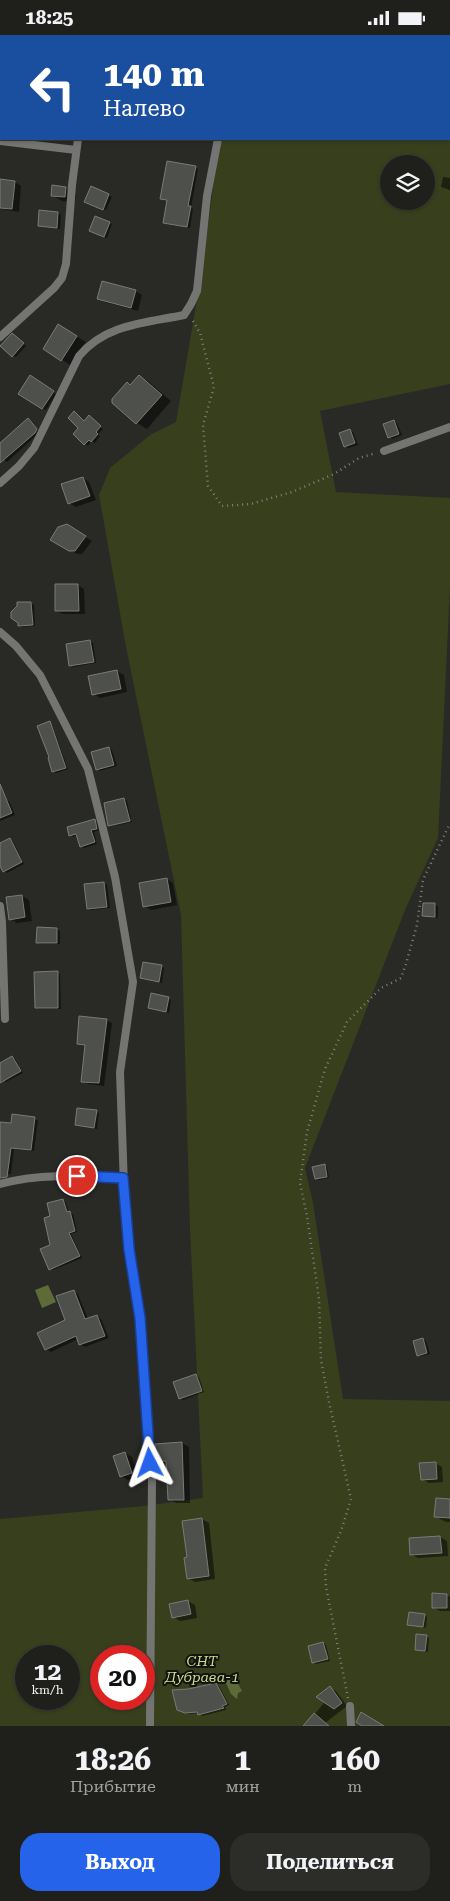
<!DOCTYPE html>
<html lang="ru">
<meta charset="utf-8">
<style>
body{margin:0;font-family:"Roboto Serif",serif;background:#2c2d29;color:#f1f3f6;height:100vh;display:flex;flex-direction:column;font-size:19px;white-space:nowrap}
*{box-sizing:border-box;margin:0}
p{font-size:16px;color:#a1a3a3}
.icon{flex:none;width:28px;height:28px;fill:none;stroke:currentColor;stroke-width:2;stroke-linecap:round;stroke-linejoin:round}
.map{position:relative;height:1691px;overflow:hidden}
.details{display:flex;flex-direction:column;background:#1f201c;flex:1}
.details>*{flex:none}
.hud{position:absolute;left:0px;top:0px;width:450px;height:105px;box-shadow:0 1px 4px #0004,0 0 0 1px #3c3e3b;background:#1a4fa0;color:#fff;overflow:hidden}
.buttons{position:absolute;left:380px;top:120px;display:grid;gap:10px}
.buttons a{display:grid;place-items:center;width:55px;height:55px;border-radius:50%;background:#1f201c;box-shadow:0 1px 4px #0004,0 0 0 1px #3c3e3b;font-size:25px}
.speed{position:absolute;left:15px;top:1610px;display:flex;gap:10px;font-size:25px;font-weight:700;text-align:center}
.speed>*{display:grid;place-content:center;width:65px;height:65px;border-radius:50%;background:#1f201c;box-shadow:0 1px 4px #0004,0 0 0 1px #3c3e3b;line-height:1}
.speed small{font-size:12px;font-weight:400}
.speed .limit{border:8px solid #d22;background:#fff;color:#111}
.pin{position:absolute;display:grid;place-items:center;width:42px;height:42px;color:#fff;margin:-21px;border:2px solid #fff;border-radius:50%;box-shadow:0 1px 5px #0007}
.me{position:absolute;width:55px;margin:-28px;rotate:356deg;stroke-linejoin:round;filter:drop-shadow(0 0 4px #0008)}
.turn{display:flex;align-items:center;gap:18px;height:105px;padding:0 20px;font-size:22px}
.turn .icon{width:65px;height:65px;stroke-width:2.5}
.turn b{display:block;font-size:35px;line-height:42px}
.eta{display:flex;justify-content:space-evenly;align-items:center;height:85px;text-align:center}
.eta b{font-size:30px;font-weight:700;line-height:35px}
.primary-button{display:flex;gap:10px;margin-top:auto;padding:10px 20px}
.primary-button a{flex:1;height:58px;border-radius:20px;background:#2563eb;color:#fff;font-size:20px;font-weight:700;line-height:58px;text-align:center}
.primary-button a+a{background:#2c2d29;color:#f1f3f6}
.status{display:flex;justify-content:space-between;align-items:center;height:35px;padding:0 25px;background:#1f201c;direction:ltr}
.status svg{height:14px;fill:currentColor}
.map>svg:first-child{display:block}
.green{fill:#373f1d;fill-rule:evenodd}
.water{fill:#5e6b38}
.shadow{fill:#0007}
.building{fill:#4e504b;stroke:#7a7b76}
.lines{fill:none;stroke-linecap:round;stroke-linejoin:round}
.path{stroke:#80817e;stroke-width:2.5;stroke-dasharray:1 4;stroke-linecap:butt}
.service{stroke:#747573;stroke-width:8}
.route-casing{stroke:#184099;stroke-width:12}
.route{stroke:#2563eb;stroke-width:9}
.labels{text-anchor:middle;stroke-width:4;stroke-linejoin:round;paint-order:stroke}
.park-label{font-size:14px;font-style:italic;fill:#c7dd8d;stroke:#121311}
</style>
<div class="status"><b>18:25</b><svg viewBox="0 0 49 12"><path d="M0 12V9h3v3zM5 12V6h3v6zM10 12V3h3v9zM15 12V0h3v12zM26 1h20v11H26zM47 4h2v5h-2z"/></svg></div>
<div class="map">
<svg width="450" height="1691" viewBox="0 0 450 1691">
<rect width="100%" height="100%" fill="#292a26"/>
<path class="green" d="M254,0H450V349L320,376L336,457L450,463V551L438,803L405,875L305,1133L313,1168L343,1364L450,1366V1691H0V1484L144,1471L203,1463L190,1195L181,880L126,612L99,460L110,433L150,400L176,387L204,224L219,104H449V1ZM389,129H426V166H389ZM26,1621H69V1664H26ZM101,1621H144V1664H101Z"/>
<path class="water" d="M48,1250L56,1267L42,1273L35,1255Z
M229,1643L236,1645L242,1656L238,1658L237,1664L231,1659L226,1648Z"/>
<path class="shadow" d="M195,132L198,134L191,173L193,174L190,193L167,189L164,187L168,166L162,163Z
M443,142L450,143V155L441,152Z
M0,146L15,147L21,151L19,177L0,174Z
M66,153L76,159L75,167L62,166L52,160Z
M91,153L112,162L106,175L89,168Z
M58,178L61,180L60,194L39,190Z
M109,188L112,189L107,203L94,197Z
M136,256L142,260L138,276L105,267L99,264Z
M59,291L86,307L72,331L45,314Z
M15,302L26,311L16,322L13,321Z
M30,342L56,359L46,375L20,359Z
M139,342L149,347L171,366L147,394L137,388L114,368Z
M77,380L85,387L93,384L103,394L98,399L100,401L95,408L92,406L88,411L74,399L80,393Z
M29,385L39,397L38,399L7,427L0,421V409Z
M394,386L397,388L402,400L392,404L389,402Z
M350,396L353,397L358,410L348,413L345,411Z
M83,443L89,447L96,465L76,472L69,468Z
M67,491L92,506L82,519H77L52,505Z
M78,550L84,554L85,579H63L56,576Z
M31,568L34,570L35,591L22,592L19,590L18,572Z
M90,607L93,608L96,628L73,632L70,630Z
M117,636L124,640L127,657L100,663L93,659Z
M49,688L52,690L68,734L56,738L53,736Z
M109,713L112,715L117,731L100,736L97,734Z
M124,764L127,766L131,784L110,789V791L109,790Z
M6,765L9,766L15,780L0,786V767Z
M94,785L97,787L100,795L94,797L97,809L84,813L81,811L78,800L73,802L70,800Z
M132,786V787L111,792Z
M10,805L13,806L24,829L7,838L4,836L0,829V810Z
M167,844L173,848L177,870L151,875L144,871Z
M104,848L107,850L110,873L91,875L88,873Z
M22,861L29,865L32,886L17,888L10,884Z
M435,870L438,871V883L423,880Z
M57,894L60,896V909H40L37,907Z
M161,931L164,933L162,948L142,943Z
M57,937L60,939L61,974H39L36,972Z
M168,963L171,965L169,978L149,973Z
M106,985L112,988L104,1051L88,1049L82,1046L86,1011L78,1008Z
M12,1022L15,1024L23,1038L6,1047L0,1039V1029Z
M96,1077L99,1078L97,1094L76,1090Z
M13,1081L38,1085L34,1116L14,1114L11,1139L0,1138V1088L12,1089Z
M324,1131L327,1132L329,1143L319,1145L316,1143Z
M63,1165L66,1167L69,1178L73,1179L77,1197L71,1199L82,1223L53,1235L50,1234L52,1182Z
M73,1256L78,1259L88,1284L97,1281L101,1284L109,1303L85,1312L80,1309L78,1304L51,1317L46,1314L66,1286Z
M423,1304L426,1306L430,1319L421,1321L418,1320Z
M196,1340L199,1342L204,1357L183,1365L180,1363Z
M182,1408L189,1412L190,1468H176L169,1464L168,1429L158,1426L157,1410Z
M125,1418L132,1422L138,1442L128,1445L121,1441Z
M435,1428L442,1432L443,1447L429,1448L422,1444Z
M450,1466V1487H446L435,1481Z
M202,1484L209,1488L215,1544L195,1547L188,1543Z
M440,1502L447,1506L448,1521L418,1523L411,1519Z
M447,1560L450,1562V1576H440L433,1572Z
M188,1566L195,1570L197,1583L180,1586L173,1582Z
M424,1580L427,1582L426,1593L409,1589Z
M426,1601L429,1603L428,1617L416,1614Z
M323,1608L326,1610L330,1626L316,1629L313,1627Z
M216,1649L219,1651L229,1670L225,1672L226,1675L202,1681L198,1678L189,1679L182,1676L189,1656Z
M330,1653L336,1656L347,1671L325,1688L329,1691H305L324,1668L319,1662Z"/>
<path class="building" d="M167,126L196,131L188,171H191L187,192L163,188L167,165L160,164Z
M0,144L15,146L12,174L0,173Z
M52,150L66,152L65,162L51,161Z
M91,151L109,159L103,175L84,167Z
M39,175L58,177L57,193L38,191Z
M95,181L110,187L104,202L89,196Z
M102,246L136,255L131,273L97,264Z
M58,289L77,301L61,326L43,314Z
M12,298L24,308L12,322L0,311Z
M30,340L54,356L42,374L18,359Z
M139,340L162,360L136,389L112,368V364L127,347L130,350Z
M74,376L84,386L89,380L101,391L96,397L98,399L91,407L89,405L84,410L73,399L78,393L68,383Z
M28,383L37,394L35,398L0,428V408Z
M394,385L399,399L388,403L383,389Z
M350,394L355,408L344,412L339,398Z
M83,442L90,461L68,469L61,449Z
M67,489L86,501L75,516H69L50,505L58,492Z
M55,549H78L79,576H55Z
M17,567H31L33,590L18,591V588L11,583V577L17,571Z
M90,605L94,627L69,631L66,609Z
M117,635L121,654L92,660L88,641Z
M50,686L66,733L52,737L48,723L49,722L37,691Z
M109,712L114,730L96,735L91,717Z
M0,749L12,778L0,783Z
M124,763L130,786L108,791L104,768Z
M95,784L97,794L91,795L95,807L80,812L76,799L69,801L67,792Z
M10,803L22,827L3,837L0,831V808Z
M167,843L171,867L143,872L139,848Z
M104,847L107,872L87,874L84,849Z
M22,860L25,882L9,885L6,862Z
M423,868H435V882L422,881Z
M37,892L57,893V908H36Z
M143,927L162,930L159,947L140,943Z
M58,936V973H35L34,937Z
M151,958L169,962L166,977L148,973Z
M79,981L107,984L99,1048L81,1047L85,1010L77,1009Z
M12,1021L21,1036L0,1048V1028Z
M77,1073L97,1075L94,1093L75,1090Z
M12,1079L35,1082L31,1115L11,1113L7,1142L0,1143V1087L11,1088Z
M325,1129L327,1142L315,1144L312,1132Z
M63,1164L67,1177L70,1176L75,1196L69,1198L80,1221L49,1235L40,1214L50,1210L44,1183L50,1181L47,1168Z
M74,1255L85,1284L97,1280L105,1301L79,1310L76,1301L45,1315L37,1298L65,1285L56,1261Z
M423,1303L427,1318L417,1321L413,1306Z
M196,1339L202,1356L179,1364L173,1347Z
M182,1407L184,1465H168L166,1426L157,1427L155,1409Z
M125,1417L132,1438L120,1442L113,1421Z
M436,1427L437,1444L421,1445L419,1428Z
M436,1463L450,1464V1483L434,1482Z
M202,1483L209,1541L187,1544L184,1523L187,1522L182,1486Z
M440,1501L442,1518L410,1520L409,1503Z
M432,1558L447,1559V1573H432Z
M188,1565L191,1579L172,1583L169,1569Z
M409,1577L425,1579L423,1592L407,1590Z
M416,1599L427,1600L425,1616L415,1615Z
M323,1607L328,1624L312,1628L308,1611Z
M216,1648L227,1669L222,1671L224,1673L198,1680L197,1677L185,1678L177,1675L172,1655L188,1654Z
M330,1651L342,1668L334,1674L316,1662Z
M361,1677L384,1691H362L356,1687Z
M314,1678L329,1691H303Z"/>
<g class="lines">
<path class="path" d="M193,286L200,298L214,352L203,390L208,451L222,471L251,469L292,457L334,439L359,423L376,418
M348,1663L326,1552L325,1533L341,1496L351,1464L329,1367L321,1325L319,1264L307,1181L300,1148L307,1097L325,1034L347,987L381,953L401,943L406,929L417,890L423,845L450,788"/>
<path class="service" d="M86,1L87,0
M236,1V0
M0,106L76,115
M0,302L54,253L62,243L66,229L72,150L78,104
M384,416L450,392
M0,448L19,431L34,413L79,321C106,289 145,288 184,280L191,269L197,256L207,161L218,104
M0,597L16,611L40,640L88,734L115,842L133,947L120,1037L125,1181L140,1283L152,1444L150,1691
M0,871L2,887L5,984
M0,1149C40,1138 82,1141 123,1143
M350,1671L351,1691"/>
</g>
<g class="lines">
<defs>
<path id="route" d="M77,1141L123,1143L129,1214L140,1283L150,1428"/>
</defs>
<use href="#route" class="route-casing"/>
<use href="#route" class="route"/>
</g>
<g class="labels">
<g class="park-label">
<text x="202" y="1631">СНТ<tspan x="202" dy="16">Дубрава-1</tspan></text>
</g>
</g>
</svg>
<div class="buttons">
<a><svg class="icon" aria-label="layers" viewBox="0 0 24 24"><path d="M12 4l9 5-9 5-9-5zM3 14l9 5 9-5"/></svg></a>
</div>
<div class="speed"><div>12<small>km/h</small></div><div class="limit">20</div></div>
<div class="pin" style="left:77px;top:1141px;background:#d93025"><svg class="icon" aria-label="arrive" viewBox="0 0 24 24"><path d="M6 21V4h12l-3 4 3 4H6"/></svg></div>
<svg class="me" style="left:150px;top:1428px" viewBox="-20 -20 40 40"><path d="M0-17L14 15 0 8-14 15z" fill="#2563eb" stroke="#fff" stroke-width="4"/></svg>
<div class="hud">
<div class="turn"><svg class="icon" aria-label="left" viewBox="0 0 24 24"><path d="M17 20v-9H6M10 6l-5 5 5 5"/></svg><div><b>140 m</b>Налево</div></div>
</div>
</div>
<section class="details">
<div class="eta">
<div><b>18:26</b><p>Прибытие</p></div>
<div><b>1</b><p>мин</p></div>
<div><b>160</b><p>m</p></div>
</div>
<div class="primary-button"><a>Выход</a><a>Поделиться</a></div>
</section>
